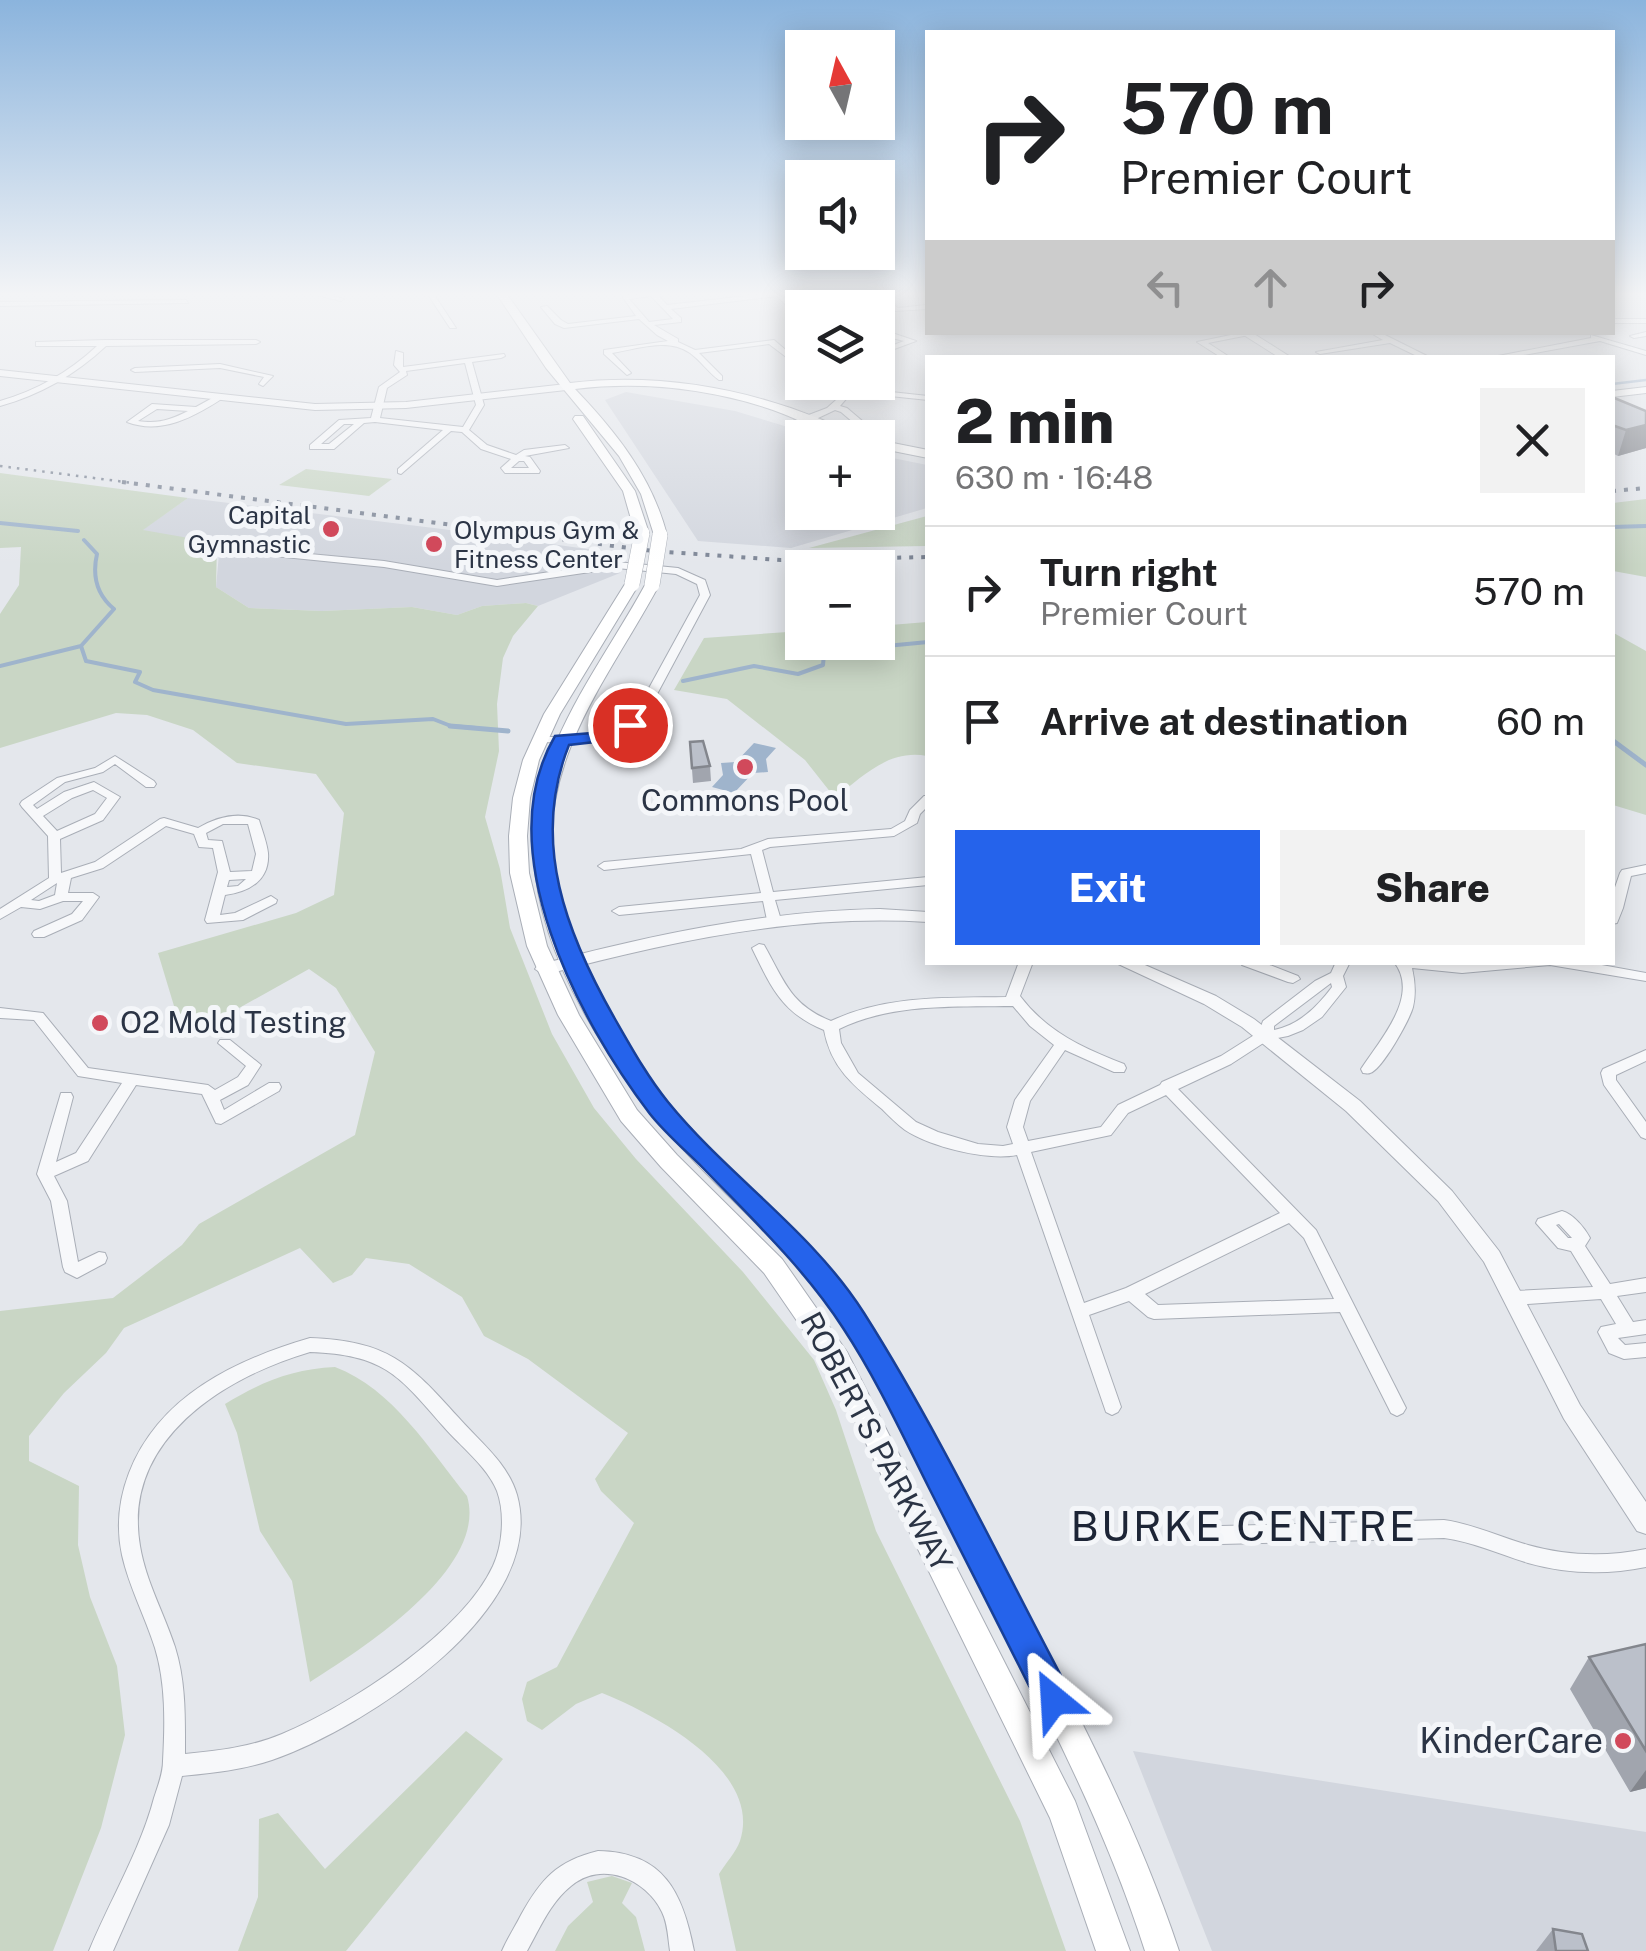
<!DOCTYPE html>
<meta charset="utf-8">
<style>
body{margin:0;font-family:"Public Sans",sans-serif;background:#f2f2f2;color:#202124;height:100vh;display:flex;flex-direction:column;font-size:38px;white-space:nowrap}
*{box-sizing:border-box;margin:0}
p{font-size:32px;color:#757577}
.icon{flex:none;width:55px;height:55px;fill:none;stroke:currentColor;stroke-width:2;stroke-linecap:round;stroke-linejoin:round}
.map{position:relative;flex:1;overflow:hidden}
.panel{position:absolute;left:925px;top:355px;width:690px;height:610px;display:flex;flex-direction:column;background:#fff;border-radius:0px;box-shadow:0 5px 25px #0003}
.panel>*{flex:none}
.top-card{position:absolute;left:925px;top:30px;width:690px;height:305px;border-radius:0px;box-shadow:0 5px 25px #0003;background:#fff;color:#202124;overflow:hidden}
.needle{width:65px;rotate:352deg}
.fabs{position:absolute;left:785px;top:30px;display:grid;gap:20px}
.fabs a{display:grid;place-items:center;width:110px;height:110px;border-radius:0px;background:#fff;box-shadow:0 5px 25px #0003;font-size:50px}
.pin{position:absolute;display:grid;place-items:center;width:85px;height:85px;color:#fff;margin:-42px;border:5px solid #fff;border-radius:50%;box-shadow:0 2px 10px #0007}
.me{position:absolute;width:110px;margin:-55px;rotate:333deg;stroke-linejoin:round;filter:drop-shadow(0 0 8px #0008)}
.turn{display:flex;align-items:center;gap:35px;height:210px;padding:0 30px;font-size:45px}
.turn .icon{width:130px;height:130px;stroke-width:2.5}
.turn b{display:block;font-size:70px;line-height:85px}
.lanes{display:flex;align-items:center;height:95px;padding:0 30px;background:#0003;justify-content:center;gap:50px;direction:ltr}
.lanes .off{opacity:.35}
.round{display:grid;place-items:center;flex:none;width:105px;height:105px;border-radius:0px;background:#f2f2f2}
.headline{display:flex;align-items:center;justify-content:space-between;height:170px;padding:0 30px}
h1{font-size:60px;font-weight:800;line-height:75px}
.button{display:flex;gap:20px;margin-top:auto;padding:20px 30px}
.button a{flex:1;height:115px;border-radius:0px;background:#2563eb;color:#fff;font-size:40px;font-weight:800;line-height:115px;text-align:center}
.button a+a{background:#f2f2f2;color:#202124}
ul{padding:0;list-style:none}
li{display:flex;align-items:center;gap:30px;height:130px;padding:0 30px;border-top:2px solid #e0e0e0}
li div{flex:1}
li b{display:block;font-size:38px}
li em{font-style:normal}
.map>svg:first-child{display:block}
.built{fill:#d2d6de}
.green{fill:#c9d6c5}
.water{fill:#9fb4cc}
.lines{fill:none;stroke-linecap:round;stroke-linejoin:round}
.stream-far2{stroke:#9fb4cc;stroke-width:2.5}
.stream-far1{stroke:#9fb4cc;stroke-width:4}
.stream{stroke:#9fb4cc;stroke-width:5}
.minor-casing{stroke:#a9aeb7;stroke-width:2}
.tertiary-casing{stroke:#a9aeb7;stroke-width:2}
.secondary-casing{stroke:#a9aeb7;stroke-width:2}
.minor{fill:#f7f8fa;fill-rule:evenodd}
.tertiary{fill:#f7f8fa;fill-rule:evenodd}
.secondary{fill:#fff;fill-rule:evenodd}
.rail-far1{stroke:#7d8696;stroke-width:2.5;stroke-dasharray:2.5 6;stroke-linecap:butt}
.rail{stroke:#7d8696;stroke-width:4;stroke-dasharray:4 8;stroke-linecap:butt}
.secondary-bridge-casing{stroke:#a9aeb7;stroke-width:16;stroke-linecap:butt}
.secondary-bridge{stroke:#fff;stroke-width:15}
.wall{fill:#a1a5ae}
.shaded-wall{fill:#83868d}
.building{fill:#bbc0ca;stroke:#83868d;stroke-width:2.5}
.route{fill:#2563eb;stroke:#184099;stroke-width:2.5}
.poi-dot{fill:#d1495b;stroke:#f4f6f9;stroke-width:4}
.labels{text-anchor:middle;stroke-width:10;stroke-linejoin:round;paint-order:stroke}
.far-poi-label{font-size:25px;fill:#2b3445;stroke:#f4f6f9;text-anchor:end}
.poi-label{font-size:30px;fill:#2b3445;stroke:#f4f6f9}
.street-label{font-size:30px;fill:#2b3445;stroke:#f4f6f9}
.near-poi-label{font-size:35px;fill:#2b3445;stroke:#f4f6f9;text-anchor:end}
.near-quarter-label{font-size:42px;letter-spacing:2.5px;fill:#1d2536;stroke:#f4f6f9}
</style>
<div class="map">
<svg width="1646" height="1951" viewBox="0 0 1646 1951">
<rect width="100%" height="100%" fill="#e4e7ec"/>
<path class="built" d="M626,392L735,411L821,437L802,438V512H878V455L927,465V508L791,548L698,541L605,400Z
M188,498L442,529L623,554L620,573L538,606L526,603L482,606L457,615L412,607L322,611L249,608L216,587L219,554L142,530Z
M1133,1751L1646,1832V1951H1212Z"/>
<path class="green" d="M306,469L392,479L369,496L279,485Z
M0,473L188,498L143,530L217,543L216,587L249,608L322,611L412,607L457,615L482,606L526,603L538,606L513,636L503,658L497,704L499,751L485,817L500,869L510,928L552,1034L594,1108L636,1159L743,1272L814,1360L836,1410L876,1531L1020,1821L1066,1951H736L719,1874C725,1864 736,1852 740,1841C763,1770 652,1713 602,1693L576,1704L542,1730L527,1721L522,1699L527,1682L557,1667L634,1523L601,1491L595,1479L628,1433L528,1359L484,1336L462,1297L409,1264L366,1258L352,1275L333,1283L300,1248L124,1328L106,1353L64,1393L29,1436V1461L79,1486L78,1545L90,1597L117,1666L125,1735L101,1828L53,1951H0V1311L113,1298L182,1245L199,1224L355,1135L375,1052L336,988L309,969L205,1027L181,1029L158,953L296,913L334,895L344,813L316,774L237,763L193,730L147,715L116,713L0,748V614L19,585L21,547L0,548Z
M1646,499V577L1613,571V503Z
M927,516V546L809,548Z
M927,622V756C889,749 863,776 835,798L805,760L727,699L674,690L704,638L802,631V642H878V626Z
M1612,632L1646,651V815L1613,805Z
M335,1367C393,1389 429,1449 467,1496C489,1568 362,1649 310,1682L292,1581L260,1531L237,1433L225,1404C261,1382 292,1369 335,1367Z
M466,1731L503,1759L346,1951H238L258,1897L259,1819L278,1813L325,1869Z
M612,1876L632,1883L622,1903L636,1917L645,1951H555L568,1926L593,1902L587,1882Z"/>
<path class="water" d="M754,743L776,748L766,759L768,772L753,773L734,793L712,787L723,775L721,763L736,762Z"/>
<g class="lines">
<path class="stream-far2" d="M1612,384L1646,380"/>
<path class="stream-far1" d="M0,523L78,531
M1612,527L1646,526
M81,646L86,661L140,672L135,682L153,690L346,724L433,719L451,726L476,728
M0,666L81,646L114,609C97,595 92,576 97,554L84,540
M683,681L754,666L798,674L823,665L824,654L834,651L928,642"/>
<path class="stream" d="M450,726L508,731
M1612,740L1646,765"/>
<defs>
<path id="minor" d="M309,293H320L344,299L341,301Z
M427,293H433L456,328H450Z
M656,293L667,305L774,293H792L784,296L799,312V314H795L777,296L671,309L681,318V322L654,325L678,339V342L695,350L774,340L802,364V369L769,344L699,353L722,376V380H719C709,373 701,361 690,353C668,337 637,349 612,353L631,373L627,375L604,354V350L668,341L657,335L639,319L564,328L555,324L541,307L547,306L561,320L568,324L636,316L622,296ZM651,296L673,319L649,322L629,299Z
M808,293H814L825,308H818Z
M870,293H877L898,308L926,305L928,309L895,311Z
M186,300L188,303L0,306V302Z
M1612,319H1646V323H1612Z
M880,331H886L916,341L878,355V351L904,341L880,335Z
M1245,332H1264L1208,343L1231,358H1222L1197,342Z
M1369,332H1379L1431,358H1421L1390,343L1320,354L1316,352L1383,340Z
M1646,332V336L1634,338L1630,336Z
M1591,335L1646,351V355L1600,341L1507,358H1488L1591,338Z
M105,340H256L260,342L256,344L106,346C75,375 40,395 0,406V401C36,391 69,372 97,346H36V342Z
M396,351L403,353V367L504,354L505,356L501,358L472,362L484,405L469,430L487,445L516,455L524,450L565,445L569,448L525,456L530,457L540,471L539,473H505L501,468L511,459L481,449L462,432L451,431L401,474L398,473V469L443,430L375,422L364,423L334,449H310V445L339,420L371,418L379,387L400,372L394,365ZM465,363L476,405L463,427L380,418L387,388L407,375L406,371ZM344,424H354L329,444H321ZM519,461H524L529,468H511Z
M220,364L273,376L263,386L259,384L264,377L220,368L135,372L131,370L135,368Z
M815,382L846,387L848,382H856L854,388L928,396V400L852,392L840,406L847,408L867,425V429H861L841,412L835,410L816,419L793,425V421L827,408L845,392L829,390Z
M216,396L223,398C194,417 161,435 127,422L152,404L196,407ZM157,409L188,411C170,420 159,424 138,421Z
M236,547L384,561L497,580L617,562L678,568L705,580L710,595L648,711L627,736L584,743L539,742L533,739L535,737H584L619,731L637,710L700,595L697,584L676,574L617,568L497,586L384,567L233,552L231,550Z
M115,756L154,781L156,784L154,787H146L115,764L103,772L65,782L33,805L37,809L64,792L94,782L120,797L103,820L60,839L61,873L95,862L160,819L164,818L198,828C217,817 239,811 259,820C262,830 267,843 268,853C270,881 248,892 225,895L220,915L235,913L271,896L277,900L276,903L243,920L207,923L205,920L218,872L213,848L199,847L194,834L166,826L103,868L71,878L68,893H93L99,897L82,920L44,937H34L32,934L34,931L72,914L83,901H63L40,909L21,907L0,919V909L49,878L48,836L22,807L20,804L22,801L57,778L95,768ZM93,790L107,798L95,814L57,831L43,816L72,798ZM223,824H248L256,854L252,871L230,872L222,841L208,840L206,833ZM246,879L238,886L227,887L229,880ZM57,883L55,895L39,901L31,900Z
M924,796H928V806L920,814L917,823L894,836L770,847L762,850L773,892L928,877V885L775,900L781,920L774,924L767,920L763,901L619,915L612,911L619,907L761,893L751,854L604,870L598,866L604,862L741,849L768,839L891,829L905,821L910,810Z
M1646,865V873L1631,876L1623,908L1617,923L1612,924V896L1620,873L1622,870Z
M759,944L764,945C784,980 790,1005 831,1021C886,995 947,998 1006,997L1019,962H1033L1020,996C1047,1032 1083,1048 1124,1064L1126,1068L1124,1072H1114L1065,1050L1030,1101L1023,1127L1028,1141L1101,1127L1118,1105L1160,1085L1162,1082L1221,1056L1259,1032L1263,1021L1315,981L1331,973L1336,962H1350L1343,976L1346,987L1322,1017L1303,1030L1288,1036L1268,1040L1231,1064L1178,1089L1316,1230L1406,1408L1403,1413L1397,1416L1391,1413L1340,1312L1154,1319L1148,1317L1129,1301L1089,1315L1121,1407L1118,1412L1112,1415L1106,1412L1017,1155C987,1161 931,1147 905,1130C897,1124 889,1116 882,1109C854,1086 831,1068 824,1030C782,1013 771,987 752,948ZM1331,983L1332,987C1317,1007 1299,1025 1274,1030V1026ZM1013,1006L1030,1026L1054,1045L1015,1100L1007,1127L1013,1144L1003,1146L978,1144L938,1132L916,1122L858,1073L841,1043L839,1029C893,1003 954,1007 1013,1006ZM1166,1095L1280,1213L1126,1288L1084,1303L1031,1152L1111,1135L1128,1113ZM1289,1223L1304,1238L1334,1299L1158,1305L1145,1294Z
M1241,962H1262L1298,976L1300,979L1293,983L1288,982L1242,965Z
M1394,962L1462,965L1585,962L1646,973V981L1550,965L1462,973L1412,968C1415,981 1416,994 1413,1007C1410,1019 1382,1070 1370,1073C1368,1074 1365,1073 1363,1073L1361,1069C1379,1041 1421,996 1394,962Z
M0,1008L43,1013L88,1068L208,1085L215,1090L238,1077L246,1066L218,1043L220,1040H230L261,1065L248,1085L220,1100L224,1110L269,1083H279L281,1087L279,1091L221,1124L216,1123L202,1094L136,1085L88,1161L54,1176L67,1201L78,1262L99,1252L105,1253L107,1258L105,1263L77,1278L65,1272L63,1267L51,1201L37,1174L61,1093H71L73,1097L56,1162L76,1153L122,1083L78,1076L34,1020L0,1018Z
M1646,1050V1061L1616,1075V1080L1646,1122V1139L1641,1137L1604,1085L1601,1073L1603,1069Z
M1562,1211C1573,1214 1585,1228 1590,1238L1585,1246L1610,1284L1646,1278V1292L1617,1296L1633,1322L1646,1320V1334L1618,1338L1625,1345L1646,1343V1357L1624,1359L1609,1353L1598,1332L1601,1327L1616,1324L1601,1299L1515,1305L1509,1303L1506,1298L1509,1293L1515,1291L1593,1287L1571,1251L1558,1248L1536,1223L1538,1219ZM1559,1224L1572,1238H1568L1556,1225Z
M310,1338C387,1341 409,1362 458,1417C479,1441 508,1463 517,1495C549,1610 364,1728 272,1760C243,1770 212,1773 182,1776L169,1825L113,1951H89C110,1900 140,1851 154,1798C158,1786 163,1773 163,1761C165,1724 166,1684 155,1648C145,1616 129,1587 122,1555C116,1527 119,1499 129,1473C159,1396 235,1360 310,1338ZM310,1352C383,1355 397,1373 443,1426C460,1446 487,1466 497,1491C505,1513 503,1544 493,1566C462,1633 349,1706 282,1734C251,1747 218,1751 185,1754C185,1718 186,1682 175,1647C164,1613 146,1582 140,1546C122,1440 223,1378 310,1352Z
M1444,1520C1473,1524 1500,1537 1528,1545C1567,1556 1607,1557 1646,1549V1567C1607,1575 1567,1574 1528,1563C1499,1554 1473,1542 1444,1538L1221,1544L1214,1541L1211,1535L1214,1529L1221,1526Z
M598,1851C664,1852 683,1893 694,1951H670C668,1939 668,1924 662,1912C646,1879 602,1860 571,1886C550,1903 540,1928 527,1951H502C507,1939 515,1927 521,1915C541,1879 557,1861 598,1851Z"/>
<path id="tertiary" d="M1239,332H1251L1292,358H1280Z
M0,370L315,404L406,402L566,384L571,387L566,390L406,408L315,410L0,376Z
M880,909L928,912V922C795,914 671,941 544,975L535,969L538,965C651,935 762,911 880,909Z
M1114,962H1138L1216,996L1254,1019L1360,1101L1452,1191L1499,1251L1580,1405L1646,1502V1534L1637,1531L1564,1419L1484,1262L1438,1201L1346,1111L1242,1027L1204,1004Z"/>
<path id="secondary" d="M496,293H506L570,383C655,373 741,387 820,419C834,425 850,430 863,438C829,438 799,418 767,408C706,388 639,381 575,389C616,432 652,477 667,535L655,538L641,494L619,456L546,368Z
M1646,387V393L1612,397V391Z
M575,416H583L635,491L649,533L647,536L635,533L623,491L573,419Z
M878,440L928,450V458L878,448Z
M632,580L639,584L560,714L539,760L530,798L527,836L529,873L547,946L579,1015L637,1110L677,1155L782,1259L847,1352L1075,1801L1130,1951H1096L1050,1818L828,1366L764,1273L661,1167L621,1121L558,1015L527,946L510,873L509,836L513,798L523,760L544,714L625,584Z
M652,581L659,585C612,673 543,754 552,860C562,963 628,1061 697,1135C753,1195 817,1246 863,1315C916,1393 956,1480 1000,1564C1066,1691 1134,1815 1179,1951H1145C1104,1822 1041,1705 981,1585C937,1499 898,1409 845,1328C800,1259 736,1207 681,1147C614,1073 539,960 534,857C529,751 597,673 645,585Z"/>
</defs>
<use href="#minor" class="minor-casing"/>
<use href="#tertiary" class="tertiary-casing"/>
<use href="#secondary" class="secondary-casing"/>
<use href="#minor" class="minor"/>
<use href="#tertiary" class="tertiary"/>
<use href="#secondary" class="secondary"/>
<path class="rail-far1" d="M0,466L141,484"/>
<path class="rail" d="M122,482L653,551L781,560L928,557
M1612,491L1646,488"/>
<defs>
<path id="secondary-bridge" d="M632,584L642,533
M652,585L660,535"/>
</defs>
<use href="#secondary-bridge" class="secondary-bridge-casing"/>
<use href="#secondary-bridge" class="secondary-bridge"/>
</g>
<path class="wall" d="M1612,397L1646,411V448L1618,456L1612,453Z
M690,742L710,766L711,781L693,783Z
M1646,1644V1788L1630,1792L1570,1689L1589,1657Z
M1553,1929L1588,1951H1536Z"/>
<path class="shaded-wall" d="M1646,425V448L1618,456L1626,430Z
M1646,1770V1788L1630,1792Z"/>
<path class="building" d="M1612,397L1646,411V425L1626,430L1612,425Z
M703,741L710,766L692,768L690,742Z
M1646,1644V1751L1589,1657Z
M1553,1929L1582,1934L1588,1951H1556Z"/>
<linearGradient id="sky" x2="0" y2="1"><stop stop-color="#8bb4dd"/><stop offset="0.52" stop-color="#f3f4f6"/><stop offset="1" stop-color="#f3f4f6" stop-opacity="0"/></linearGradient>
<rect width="1646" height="566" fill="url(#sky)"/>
<path class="route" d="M630,720L640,725L630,738L569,745C530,842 567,935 615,1019C631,1047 647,1076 668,1102C728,1176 812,1231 864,1313C940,1433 1001,1563 1067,1687L1072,1700L1067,1712L1054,1717L1042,1712C1005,1637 967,1563 929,1488C902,1434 876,1378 843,1328C805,1269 751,1218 703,1168C685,1150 665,1133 650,1114C579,1021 488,851 555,736L605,732Z"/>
<g class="poi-dot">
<circle cx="331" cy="529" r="10"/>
<circle cx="434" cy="544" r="10"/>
<circle cx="745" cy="767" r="10"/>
<circle cx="100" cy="1023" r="10"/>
<circle cx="1623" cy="1741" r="10"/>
</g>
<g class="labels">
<g class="far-poi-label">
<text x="311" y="524">Capital<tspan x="311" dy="29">Gymnastic</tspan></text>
<text x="454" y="539" text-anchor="start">Olympus Gym &amp;<tspan x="454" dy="29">Fitness Center</tspan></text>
</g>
<g class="poi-label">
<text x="745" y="811">Commons Pool</text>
<text x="120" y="1033" text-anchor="start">O2 Mold Testing</text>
</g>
<g class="street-label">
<text transform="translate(876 1442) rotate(62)" y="10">ROBERTS PARKWAY</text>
</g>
<g class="near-poi-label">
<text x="1603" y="1753">KinderCare</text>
</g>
<g class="near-quarter-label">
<text x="1244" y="1541">BURKE CENTRE</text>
</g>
</g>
</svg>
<div class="fabs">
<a><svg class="needle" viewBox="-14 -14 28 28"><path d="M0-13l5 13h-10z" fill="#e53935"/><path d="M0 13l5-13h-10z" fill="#757577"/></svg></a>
<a><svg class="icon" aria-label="sound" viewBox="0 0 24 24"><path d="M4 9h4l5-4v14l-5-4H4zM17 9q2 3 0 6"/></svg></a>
<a><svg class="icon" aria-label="layers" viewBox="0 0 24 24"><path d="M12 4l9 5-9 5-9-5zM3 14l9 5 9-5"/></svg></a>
<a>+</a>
<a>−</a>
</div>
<div class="pin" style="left:630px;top:725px;background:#d93025"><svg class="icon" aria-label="arrive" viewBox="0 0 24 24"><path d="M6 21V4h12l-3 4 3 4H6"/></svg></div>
<svg class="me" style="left:1054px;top:1700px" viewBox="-20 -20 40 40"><path d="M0-17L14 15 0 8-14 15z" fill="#2563eb" stroke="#fff" stroke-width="4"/></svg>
<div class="top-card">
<div class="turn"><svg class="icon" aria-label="right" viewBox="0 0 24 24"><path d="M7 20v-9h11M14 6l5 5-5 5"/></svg><div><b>570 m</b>Premier Court</div></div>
<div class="lanes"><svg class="icon off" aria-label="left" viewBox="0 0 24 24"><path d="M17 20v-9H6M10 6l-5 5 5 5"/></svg><svg class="icon off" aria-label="ahead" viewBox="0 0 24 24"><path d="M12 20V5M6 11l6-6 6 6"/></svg><svg class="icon" aria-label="right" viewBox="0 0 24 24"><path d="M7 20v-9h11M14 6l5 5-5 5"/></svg></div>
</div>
<section class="panel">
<div class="headline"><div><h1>2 min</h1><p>630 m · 16:48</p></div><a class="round"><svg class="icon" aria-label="close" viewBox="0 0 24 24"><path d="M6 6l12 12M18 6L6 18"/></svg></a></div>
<ul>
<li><svg class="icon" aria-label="right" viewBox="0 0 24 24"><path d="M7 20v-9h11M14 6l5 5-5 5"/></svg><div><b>Turn right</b><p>Premier Court</p></div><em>570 m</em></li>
<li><svg class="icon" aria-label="arrive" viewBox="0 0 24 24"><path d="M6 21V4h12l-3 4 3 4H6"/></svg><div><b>Arrive at destination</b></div><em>60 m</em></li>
</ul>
<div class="button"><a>Exit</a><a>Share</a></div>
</section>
</div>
